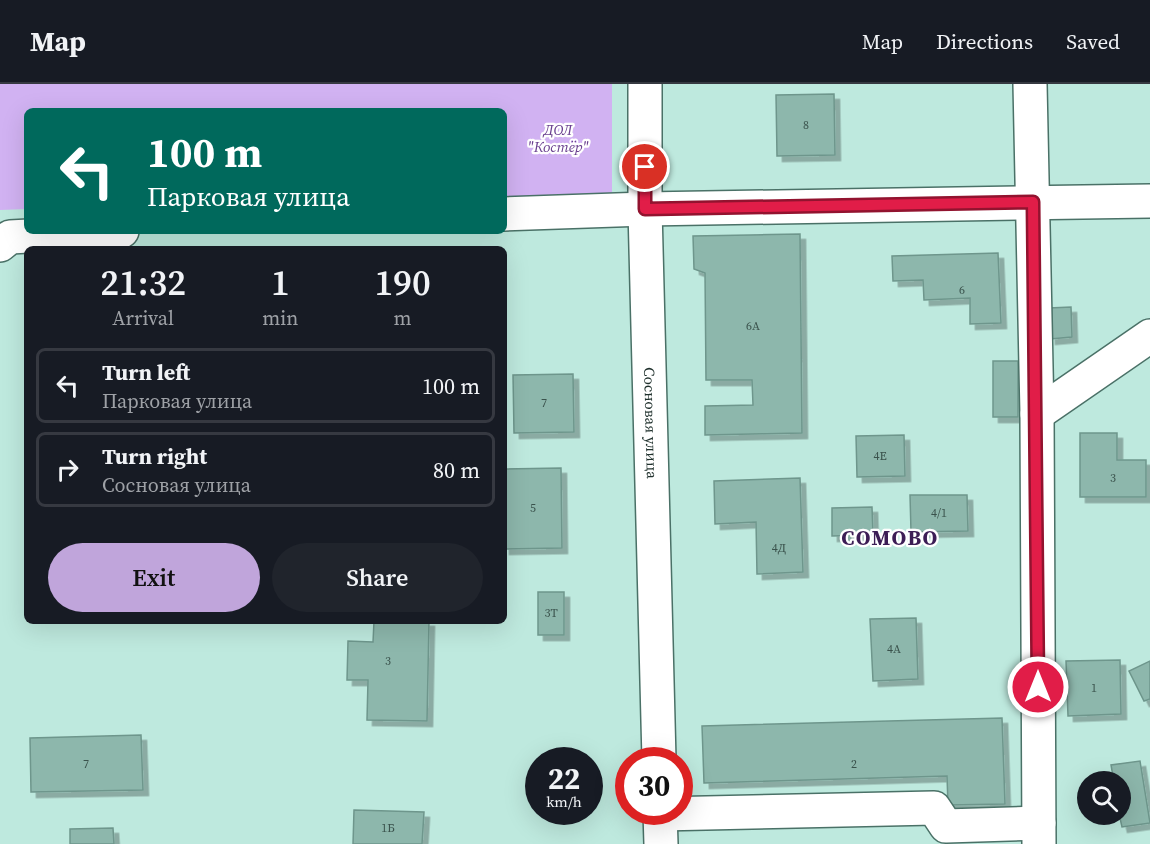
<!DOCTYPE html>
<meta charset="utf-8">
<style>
body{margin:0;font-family:"Source Serif 4",serif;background:#20242c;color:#f1f3f6;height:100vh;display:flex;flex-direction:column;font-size:22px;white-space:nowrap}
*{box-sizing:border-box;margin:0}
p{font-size:20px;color:#9ea1a6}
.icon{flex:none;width:33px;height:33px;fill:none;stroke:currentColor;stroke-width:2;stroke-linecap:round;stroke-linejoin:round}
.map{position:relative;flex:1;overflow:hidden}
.details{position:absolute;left:24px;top:162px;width:483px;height:378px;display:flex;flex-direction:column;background:#171b24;border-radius:9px;box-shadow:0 6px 24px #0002}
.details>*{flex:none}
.top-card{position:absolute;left:24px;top:24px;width:483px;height:126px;border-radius:9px;box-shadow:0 6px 24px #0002;background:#00695c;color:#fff;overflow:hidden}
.buttons{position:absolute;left:1077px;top:687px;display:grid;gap:12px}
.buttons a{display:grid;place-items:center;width:54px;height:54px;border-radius:50%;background:#171b24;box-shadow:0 6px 24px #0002;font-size:30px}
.speed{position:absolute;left:525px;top:663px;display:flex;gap:12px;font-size:30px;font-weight:700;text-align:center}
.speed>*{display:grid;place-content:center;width:78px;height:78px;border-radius:50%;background:#171b24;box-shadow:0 6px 24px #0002;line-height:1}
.speed small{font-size:15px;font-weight:400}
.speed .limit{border:9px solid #d22;background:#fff;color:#111}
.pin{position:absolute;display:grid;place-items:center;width:51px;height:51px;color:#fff;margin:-26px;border:3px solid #fff;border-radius:50%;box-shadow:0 2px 6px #0007}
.me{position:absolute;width:66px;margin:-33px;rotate:0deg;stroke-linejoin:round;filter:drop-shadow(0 0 4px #0008)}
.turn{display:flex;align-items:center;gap:21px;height:126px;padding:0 24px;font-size:27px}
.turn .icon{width:78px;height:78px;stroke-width:2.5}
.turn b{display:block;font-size:42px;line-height:51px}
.eta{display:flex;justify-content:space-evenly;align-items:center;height:102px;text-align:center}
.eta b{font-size:36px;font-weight:600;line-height:42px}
.primary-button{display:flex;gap:12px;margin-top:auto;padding:12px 24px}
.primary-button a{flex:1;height:69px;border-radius:36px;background:#c0a5db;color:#111;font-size:24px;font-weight:600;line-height:69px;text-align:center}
.primary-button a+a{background:#20242c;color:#f1f3f6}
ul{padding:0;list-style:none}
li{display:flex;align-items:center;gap:18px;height:75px;margin:0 12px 9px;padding:0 12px;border:3px solid #363941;border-radius:9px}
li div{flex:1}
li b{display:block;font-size:22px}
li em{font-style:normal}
header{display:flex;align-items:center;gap:36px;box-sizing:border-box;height:84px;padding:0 30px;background:#171b24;border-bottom:2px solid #363941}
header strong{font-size:28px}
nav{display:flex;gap:33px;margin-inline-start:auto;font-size:21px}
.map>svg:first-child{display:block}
.green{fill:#d1b2f2}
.building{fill:#8db7ac;stroke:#6e968c;stroke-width:1.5;filter:url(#shadow)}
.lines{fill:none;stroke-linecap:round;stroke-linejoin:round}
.minor-casing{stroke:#4a7167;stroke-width:36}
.minor{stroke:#fff;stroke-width:33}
.route-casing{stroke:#92132f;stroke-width:15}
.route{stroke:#e11d48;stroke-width:10}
.labels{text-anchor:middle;stroke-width:4.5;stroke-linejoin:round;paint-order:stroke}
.number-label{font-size:12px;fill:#3a524c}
.park-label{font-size:15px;font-style:italic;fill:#6a408f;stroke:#fff}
.street-label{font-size:15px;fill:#1f302c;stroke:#fff}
.district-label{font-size:21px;font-weight:bold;letter-spacing:1.5px;fill:#3c1d55;stroke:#fff}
</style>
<header>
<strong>Map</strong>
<nav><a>Map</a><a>Directions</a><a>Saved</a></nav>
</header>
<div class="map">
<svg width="1150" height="760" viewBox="0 0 1150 760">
<defs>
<filter id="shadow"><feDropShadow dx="5.5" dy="5.5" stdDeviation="0" flood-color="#0004"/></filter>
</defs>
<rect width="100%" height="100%" fill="#bee9de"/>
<path class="green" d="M0,0H612V113L504,115V27H27V125L0,126Z"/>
<path class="building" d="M834,10L835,71L777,72L776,11Z
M800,150L802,349L705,351V322L753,321L752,296H706L705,189L694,185L693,152Z
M998,169L1001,239L970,240V214L924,216L923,196L893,197L892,172Z
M1071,223L1072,253L1050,255L1049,224Z
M993,277H1018V333H993Z
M573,290L574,348L514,349L513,291Z
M1080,349H1117V376H1146V413H1080Z
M904,351L905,392L857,393L856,352Z
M561,384L562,464L504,465V385Z
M800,394L803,488L757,490L756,438L715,440L714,397Z
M910,411H967L968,447L911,448Z
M872,423L873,451L832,452V424Z
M538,508H564V551H538Z
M916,534L918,595L873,597L870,535Z
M374,537H429L427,637L367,636L368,596H347L348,557L373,558Z
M1120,576L1121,630L1068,632L1066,577Z
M1150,577V615L1144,617L1129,587Z
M1002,634L1005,720L948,721L947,692L704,699L702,642Z
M141,651L143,706L31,708L30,654Z
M1140,677L1150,739L1122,743L1119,730L1120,698H1114L1111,681Z
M354,726L424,728L422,760H353Z
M113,744L114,760H70V745Z"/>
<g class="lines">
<defs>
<g id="minor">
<path id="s1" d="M645,0V125L659,676"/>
<path d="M1030,0L1037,330L1039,760"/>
<path d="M504,130L645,125L1150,117"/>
<path d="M0,161L10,153L122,147"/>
<path d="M1037,330L1150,252"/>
<path d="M660,728L661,760"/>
<path d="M660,730L934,724L946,742L1039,739"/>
</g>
</defs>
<use href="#minor" class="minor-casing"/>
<use href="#minor" class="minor"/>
</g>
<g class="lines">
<defs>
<path id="route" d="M645,83V125L1033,118L1038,603"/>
</defs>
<use href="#route" class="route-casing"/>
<use href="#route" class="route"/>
</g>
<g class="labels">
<g class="number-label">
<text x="806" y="45">8</text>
<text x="962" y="210">6</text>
<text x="753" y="246">6А</text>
<text x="544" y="323">7</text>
<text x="880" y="376">4Е</text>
<text x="1113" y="398">3</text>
<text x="533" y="428">5</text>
<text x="939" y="433">4/1</text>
<text x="779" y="468">4Д</text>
<text x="551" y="533">3Т</text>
<text x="894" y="569">4А</text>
<text x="388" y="581">3</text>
<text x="1094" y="608">1</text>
<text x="86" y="684">7</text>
<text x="854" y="684">2</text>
<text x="388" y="748">1Б</text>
</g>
<g class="park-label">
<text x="558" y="51">ДОЛ<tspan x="558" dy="17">"Костёр"</tspan></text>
</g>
<g class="street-label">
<text dy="5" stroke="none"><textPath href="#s1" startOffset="339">Сосновая улица</textPath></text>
</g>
<g class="district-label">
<text x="890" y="461">СОМОВО</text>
</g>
</g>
</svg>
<div class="buttons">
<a><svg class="icon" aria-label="search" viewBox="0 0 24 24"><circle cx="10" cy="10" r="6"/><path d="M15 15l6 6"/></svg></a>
</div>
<div class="speed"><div>22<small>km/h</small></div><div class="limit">30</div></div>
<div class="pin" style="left:645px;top:83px;background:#d93025"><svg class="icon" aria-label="arrive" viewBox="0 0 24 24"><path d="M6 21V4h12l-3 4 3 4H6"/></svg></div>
<svg class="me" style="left:1038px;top:603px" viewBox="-20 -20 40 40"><circle r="17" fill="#e11d48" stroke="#fff" stroke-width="3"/><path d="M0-11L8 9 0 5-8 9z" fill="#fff"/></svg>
<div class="top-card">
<div class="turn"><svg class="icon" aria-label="left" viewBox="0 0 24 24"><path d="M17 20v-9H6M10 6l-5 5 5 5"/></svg><div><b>100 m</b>Парковая улица</div></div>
</div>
<section class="details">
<div class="eta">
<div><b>21:32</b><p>Arrival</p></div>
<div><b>1</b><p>min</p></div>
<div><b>190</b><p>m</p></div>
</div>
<ul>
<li><svg class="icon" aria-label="left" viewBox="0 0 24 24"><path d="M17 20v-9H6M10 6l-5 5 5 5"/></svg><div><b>Turn left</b><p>Парковая улица</p></div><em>100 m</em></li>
<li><svg class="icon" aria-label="right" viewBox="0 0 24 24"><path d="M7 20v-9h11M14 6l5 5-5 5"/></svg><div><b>Turn right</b><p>Сосновая улица</p></div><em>80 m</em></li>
</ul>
<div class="primary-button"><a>Exit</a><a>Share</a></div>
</section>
</div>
